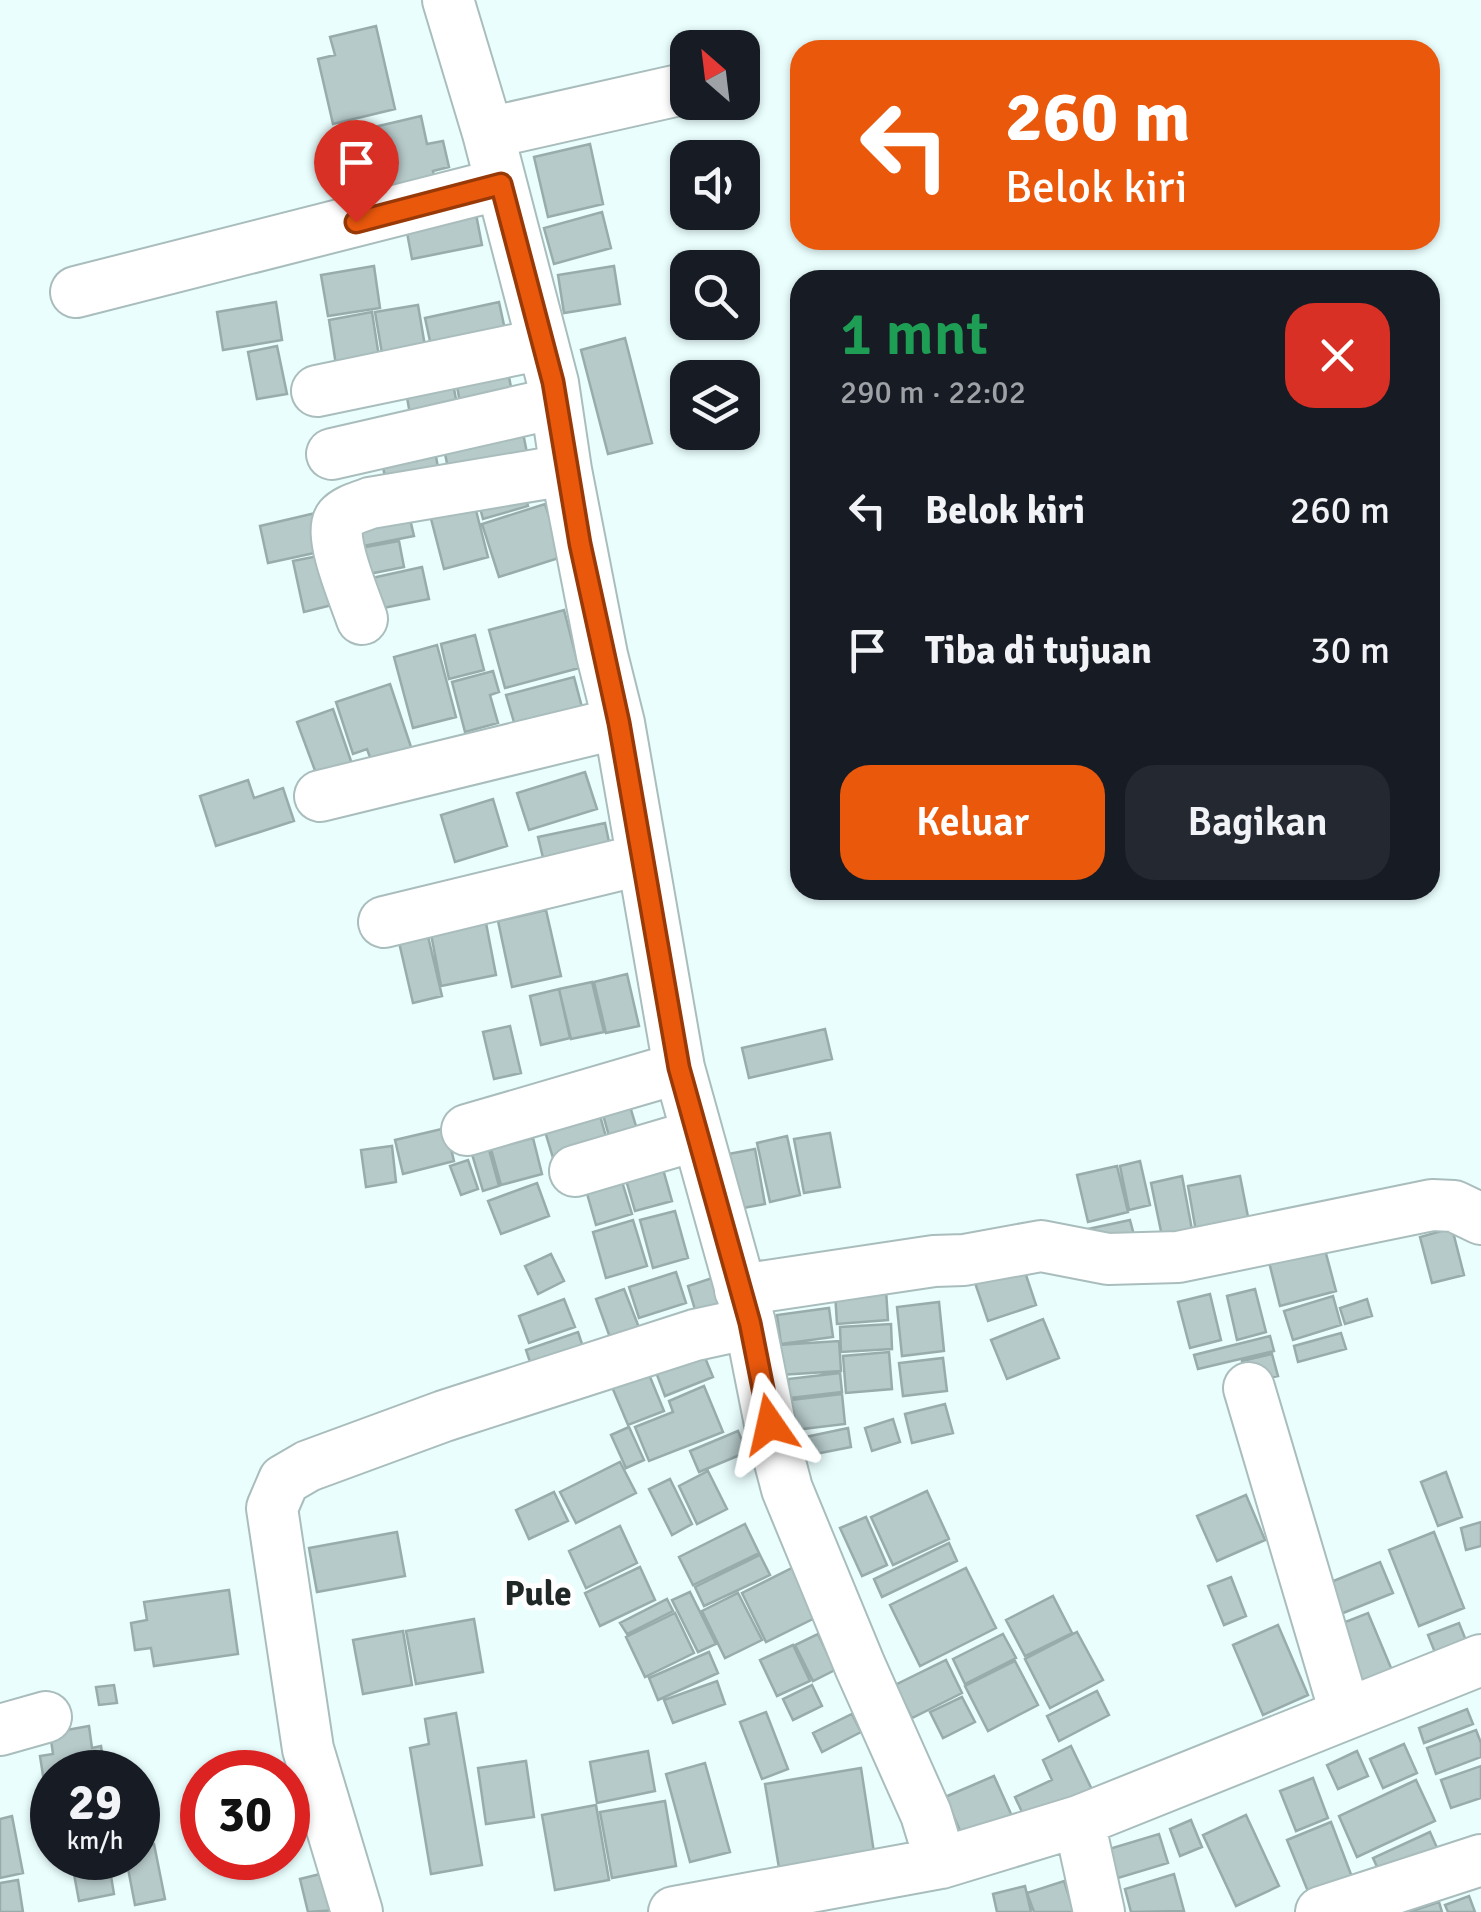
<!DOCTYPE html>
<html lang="id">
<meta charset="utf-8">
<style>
body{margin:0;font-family:Signika,sans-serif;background:#242831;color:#f1f3f6;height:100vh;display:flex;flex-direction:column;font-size:38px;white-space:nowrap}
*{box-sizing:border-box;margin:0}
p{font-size:32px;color:#9ea1a6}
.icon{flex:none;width:55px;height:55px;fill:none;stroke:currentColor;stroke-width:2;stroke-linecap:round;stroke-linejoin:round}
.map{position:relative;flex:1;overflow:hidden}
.sheet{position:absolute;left:790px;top:270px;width:650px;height:630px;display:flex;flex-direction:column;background:#171b24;border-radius:30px;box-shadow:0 2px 8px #0004}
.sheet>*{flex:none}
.top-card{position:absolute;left:790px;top:40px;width:650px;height:210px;border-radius:30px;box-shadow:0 2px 8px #0004;background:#ea580c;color:#fff;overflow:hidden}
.needle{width:65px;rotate:332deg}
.buttons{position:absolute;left:670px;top:30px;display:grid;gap:20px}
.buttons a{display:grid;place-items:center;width:90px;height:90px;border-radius:20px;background:#171b24;box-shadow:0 2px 8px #0004;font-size:50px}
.speed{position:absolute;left:30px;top:1750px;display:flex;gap:20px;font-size:50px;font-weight:700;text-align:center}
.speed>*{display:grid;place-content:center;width:130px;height:130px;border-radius:50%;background:#171b24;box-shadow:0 2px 8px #0004;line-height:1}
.speed small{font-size:25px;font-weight:400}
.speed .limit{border:15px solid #d22;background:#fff;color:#111}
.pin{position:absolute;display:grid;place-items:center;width:85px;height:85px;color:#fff;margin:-102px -42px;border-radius:50% 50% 50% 0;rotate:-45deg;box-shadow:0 0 10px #0007}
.pin .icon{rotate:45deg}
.me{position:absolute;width:110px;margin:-55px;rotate:349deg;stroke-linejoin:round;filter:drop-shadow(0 0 8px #0008)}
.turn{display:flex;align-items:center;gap:35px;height:210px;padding:0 50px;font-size:45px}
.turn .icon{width:130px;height:130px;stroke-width:2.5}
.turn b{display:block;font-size:70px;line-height:85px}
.round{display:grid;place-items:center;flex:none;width:105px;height:105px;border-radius:30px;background:#242831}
.head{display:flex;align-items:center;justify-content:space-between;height:170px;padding:0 50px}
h1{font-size:60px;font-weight:600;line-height:75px;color:#1e9e55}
.primary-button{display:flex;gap:20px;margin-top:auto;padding:20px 50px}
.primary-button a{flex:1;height:115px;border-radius:30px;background:#ea580c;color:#fff;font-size:40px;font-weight:600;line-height:115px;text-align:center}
.primary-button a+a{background:#242831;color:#f1f3f6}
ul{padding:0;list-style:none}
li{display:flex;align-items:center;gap:30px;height:140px;padding:0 50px}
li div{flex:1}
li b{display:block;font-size:38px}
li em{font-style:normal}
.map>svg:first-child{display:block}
.building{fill:#b7caca;stroke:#99acac;stroke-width:2.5}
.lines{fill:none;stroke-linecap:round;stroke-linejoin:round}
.minor-casing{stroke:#aabdbd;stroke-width:54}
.minor{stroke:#fff;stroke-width:50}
.route-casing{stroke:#983908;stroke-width:25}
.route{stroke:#ea580c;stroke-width:18}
.labels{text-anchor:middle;stroke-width:10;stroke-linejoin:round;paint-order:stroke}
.quarter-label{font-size:35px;font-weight:bold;fill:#1f2727;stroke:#fff}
</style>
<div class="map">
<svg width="1481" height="1912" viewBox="0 0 1481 1912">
<rect width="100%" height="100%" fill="#eafefe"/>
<path class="building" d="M376,26L395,109L333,124L318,59L335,55L330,37Z
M421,116L427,144L443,141L449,167L433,171L435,183L381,195L366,129Z
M590,144L603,204L548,217L534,157Z
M474,204L482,245L412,259L404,217Z
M602,212L611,248L554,264L544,228Z
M374,266L380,308L328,316L321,275Z
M614,266L620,304L564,313L558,275Z
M276,302L282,340L223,350L217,312Z
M499,302L507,339L433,355L425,318Z
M418,305L427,358L384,365L375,312Z
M372,312L379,357L336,365L329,320Z
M625,338L652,443L608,454L581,350Z
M277,346L287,394L257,399L248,352Z
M506,361L514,403L462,413L454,371Z
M451,372L459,416L412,425L404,381Z
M520,418L530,468L451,483L441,434Z
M433,440L441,484L388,494L380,450Z
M521,480L528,506L483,519L476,493Z
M473,499L488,557L444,569L429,511Z
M406,502L414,536L358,547L352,512Z
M545,504L562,557L499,577L482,524Z
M324,511L333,549L268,563L260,526Z
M399,541L404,567L364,575L360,548Z
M333,553L344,602L304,612L293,561Z
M422,567L429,599L378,609L372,578Z
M564,610L579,668L505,688L489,630Z
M475,635L484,670L449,679L441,644Z
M437,645L456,717L413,728L394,657Z
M493,671L499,692L490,695L498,723L465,732L452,682Z
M574,677L583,711L516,729L506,695Z
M390,684L411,747L371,760L367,749L353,754L336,702Z
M333,709L352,764L317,776L297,722Z
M585,772L597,809L529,830L517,793Z
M248,780L254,798L283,788L294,821L216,846L200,796Z
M493,799L507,846L455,862L441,815Z
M605,823L612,856L546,870L538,837Z
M546,910L561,976L512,987L498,921Z
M486,923L496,975L441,986L431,934Z
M427,932L442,996L413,1003L398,938Z
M627,974L639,1026L606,1033L594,982Z
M592,982L604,1032L571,1039L559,989Z
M559,989L570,1038L541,1045L530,996Z
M510,1026L521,1073L494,1079L483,1032Z
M825,1029L832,1059L749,1078L742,1048Z
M629,1103L642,1146L614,1154L602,1111Z
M599,1112L611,1155L557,1171L544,1128Z
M446,1128L454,1161L403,1174L395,1140Z
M830,1133L840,1187L804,1193L794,1139Z
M787,1136L800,1195L770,1202L757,1143Z
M533,1138L542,1174L501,1185L491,1149Z
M486,1139L499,1186L483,1191L469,1144Z
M392,1146L396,1182L366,1187L361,1150Z
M755,1149L765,1204L732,1210L723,1155Z
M468,1160L478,1189L461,1195L450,1166Z
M1140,1161L1150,1205L1129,1210L1120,1166Z
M661,1162L672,1201L635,1211L624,1173Z
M1117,1166L1128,1212L1088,1222L1077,1175Z
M619,1172L632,1214L596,1225L584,1183Z
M1182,1176L1193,1235L1163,1241L1151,1183Z
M1240,1176L1250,1227L1197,1237L1188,1186Z
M537,1183L549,1216L501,1234L488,1201Z
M675,1211L688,1258L653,1268L640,1220Z
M633,1220L647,1266L606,1278L593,1232Z
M1130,1220L1135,1239L1092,1249L1088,1229Z
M1452,1228L1464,1275L1432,1283L1420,1237Z
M1324,1246L1336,1291L1280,1306L1269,1262Z
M551,1254L564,1281L538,1294L525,1266Z
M1022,1263L1036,1305L988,1321L974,1280Z
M676,1272L686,1303L639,1318L629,1287Z
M715,1277L724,1305L696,1313L688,1286Z
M624,1289L645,1343L616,1354L596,1299Z
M1255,1289L1266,1332L1237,1340L1227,1296Z
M886,1290L888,1320L837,1324L835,1293Z
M1210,1294L1221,1340L1190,1348L1178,1302Z
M1333,1296L1341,1325L1293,1340L1284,1311Z
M564,1299L575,1327L529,1343L519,1316Z
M1367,1299L1372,1316L1345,1324L1340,1308Z
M939,1302L944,1351L902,1356L897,1307Z
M829,1308L833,1337L781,1344L777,1315Z
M1043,1319L1059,1358L1007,1379L991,1340Z
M891,1324L892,1349L841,1352L840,1327Z
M578,1332L589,1365L537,1383L526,1350Z
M1341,1333L1346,1349L1298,1362L1294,1346Z
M1270,1336L1274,1351L1198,1369L1194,1355Z
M839,1341L841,1371L780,1375L778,1345Z
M701,1348L713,1377L665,1396L654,1367Z
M889,1352L892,1389L846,1393L843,1356Z
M1272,1354L1278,1376L1246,1383L1242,1361Z
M943,1358L947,1391L903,1396L899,1363Z
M648,1372L664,1411L628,1425L612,1387Z
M840,1373L842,1392L790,1398L788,1379Z
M704,1386L723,1432L649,1461L635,1427L673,1412L669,1401Z
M842,1394L845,1424L794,1430L791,1400Z
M945,1404L953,1433L912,1443L905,1414Z
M893,1419L900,1442L872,1451L865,1428Z
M629,1427L644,1460L626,1468L611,1435Z
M848,1428L851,1447L800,1457L796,1439Z
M738,1431L747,1452L699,1472L690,1451Z
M620,1462L636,1493L576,1523L560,1492Z
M708,1471L727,1509L697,1524L679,1486Z
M1446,1472L1462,1517L1438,1526L1421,1482Z
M670,1479L692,1524L672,1535L649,1489Z
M927,1491L949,1539L893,1565L871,1517Z
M554,1492L568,1521L529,1539L516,1510Z
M1246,1495L1265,1540L1217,1561L1197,1516Z
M866,1517L887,1565L862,1576L840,1528Z
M1481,1522V1546L1466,1550L1461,1528Z
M745,1524L759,1553L693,1585L679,1557Z
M620,1526L637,1563L586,1588L569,1551Z
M397,1532L405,1576L317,1592L309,1548Z
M1434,1532L1464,1608L1419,1626L1389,1550Z
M949,1543L957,1561L882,1597L874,1579Z
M760,1555L770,1575L704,1606L695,1587Z
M1380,1562L1393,1593L1338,1615L1326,1584Z
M640,1567L655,1600L600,1626L585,1593Z
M794,1567L819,1616L766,1642L742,1593Z
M966,1568L996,1628L920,1666L890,1605Z
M1231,1577L1246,1616L1224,1625L1208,1586Z
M229,1590L238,1654L154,1666L151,1648L135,1650L131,1623L147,1620L144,1602Z
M690,1592L716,1644L698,1652L672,1600Z
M738,1593L762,1640L725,1658L702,1611Z
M1053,1596L1072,1633L1025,1656L1006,1620Z
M667,1599L673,1611L627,1634L620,1623Z
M675,1613L694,1653L645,1677L626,1637Z
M1368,1613L1394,1675L1355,1691L1330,1628Z
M474,1619L483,1672L416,1684L406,1631Z
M1459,1623L1471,1653L1440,1665L1428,1635Z
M1278,1625L1308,1695L1263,1715L1233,1645Z
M403,1631L412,1685L363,1694L353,1640Z
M1077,1632L1103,1680L1050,1708L1025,1659Z
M818,1634L835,1670L813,1681L795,1645Z
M1003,1634L1016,1658L965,1684L953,1659Z
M793,1645L810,1681L777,1696L760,1660Z
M709,1652L718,1673L658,1700L649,1678Z
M946,1660L962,1693L912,1718L895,1685Z
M1015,1661L1038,1705L988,1731L965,1686Z
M717,1681L725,1704L673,1723L664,1700Z
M114,1685L117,1703L99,1705L96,1687Z
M812,1685L822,1706L793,1720L783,1699Z
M1097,1691L1109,1715L1059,1741L1047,1716Z
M962,1697L975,1722L943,1738L930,1712Z
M1467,1709L1473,1724L1424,1743L1419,1728Z
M766,1712L788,1769L762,1779L740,1722Z
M456,1713L482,1865L431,1874L410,1748L429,1744L425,1719Z
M852,1714L861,1732L822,1752L813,1733Z
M89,1726L92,1748L101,1746L105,1772H52V1800L47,1801L40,1756L53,1754L50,1733Z
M1476,1730L1481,1743V1757L1436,1774L1427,1748Z
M1404,1744L1417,1773L1383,1788L1370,1759Z
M1071,1746L1095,1796L1029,1827L1015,1797L1052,1780L1043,1760Z
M648,1751L655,1791L597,1803L590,1762Z
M1357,1751L1368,1776L1338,1789L1327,1765Z
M526,1761L534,1817L486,1824L478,1768Z
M705,1763L730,1852L690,1862L666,1774Z
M1481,1766V1798L1451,1808L1441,1780Z
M861,1768L875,1859L780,1874L765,1784Z
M994,1776L1016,1825L967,1846L945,1797Z
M1313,1778L1328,1818L1296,1831L1280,1791Z
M1416,1780L1435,1821L1357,1857L1339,1816Z
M665,1801L676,1866L612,1878L600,1812Z
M596,1805L609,1880L555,1890L542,1815Z
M52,1811V1856H50L42,1813Z
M1246,1815L1279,1886L1236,1906L1203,1835Z
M12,1816L23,1873L0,1878V1819Z
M1191,1820L1202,1847L1180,1856L1170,1829Z
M1331,1822L1352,1877L1309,1894L1287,1840Z
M1430,1832L1442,1859L1385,1884L1373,1858Z
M1159,1834L1168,1863L1118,1878L1109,1849Z
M154,1844L165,1899L135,1905L126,1858H138V1848Z
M71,1858H108L114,1894L79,1901Z
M328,1872L337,1910L308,1912L300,1879Z
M1174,1874L1184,1911L1131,1912L1125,1889Z
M18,1880L23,1912H0V1883Z
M1064,1881L1074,1912H1034L1027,1893Z
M1025,1886L1031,1912H997L993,1894Z
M1469,1896L1475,1912H1448L1445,1905Z
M1439,1902L1442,1912H1409Z"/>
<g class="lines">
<defs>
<path id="minor" d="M448,0L488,133L553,383L566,470L602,655L619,723L679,1068L750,1323L770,1424L787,1489L860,1666L926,1814L941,1863
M488,133L688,88
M76,292L501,184
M317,391L543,344
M332,454L555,403
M362,619C355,598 327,534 340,518C347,510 360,507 370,503L566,470
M320,796L619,723
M384,922L640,860
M467,1130L679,1068
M575,1171L697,1135
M740,1290L934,1261L964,1260L1041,1246L1108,1259L1178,1257L1432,1205L1454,1206L1481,1219
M1249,1388L1345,1712
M0,1730L46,1717
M1079,1821L1099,1912
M357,1912L308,1749L272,1508L284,1480L308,1466L444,1416L695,1335L750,1323
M674,1912L941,1863L1079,1821L1481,1660
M1321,1912L1481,1860"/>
</defs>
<use href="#minor" class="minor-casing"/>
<use href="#minor" class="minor"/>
</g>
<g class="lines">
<defs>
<path id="route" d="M356,222L501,184L553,382L580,544L619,723L679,1068L750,1323L770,1424"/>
</defs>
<use href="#route" class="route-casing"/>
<use href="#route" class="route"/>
</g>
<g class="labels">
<g class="quarter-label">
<text x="538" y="1605">Pule</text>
</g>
</g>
</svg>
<div class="buttons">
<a><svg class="needle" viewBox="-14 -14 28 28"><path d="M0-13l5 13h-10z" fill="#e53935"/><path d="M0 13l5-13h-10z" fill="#9ea1a6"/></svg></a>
<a><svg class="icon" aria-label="sound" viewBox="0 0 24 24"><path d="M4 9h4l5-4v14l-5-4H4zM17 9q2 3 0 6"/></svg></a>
<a><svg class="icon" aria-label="search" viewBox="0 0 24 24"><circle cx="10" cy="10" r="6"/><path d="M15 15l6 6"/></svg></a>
<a><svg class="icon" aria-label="layers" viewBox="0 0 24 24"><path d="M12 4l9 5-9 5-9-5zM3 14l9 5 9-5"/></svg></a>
</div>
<div class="speed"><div>29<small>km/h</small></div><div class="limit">30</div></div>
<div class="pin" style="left:356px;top:222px;background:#d93025"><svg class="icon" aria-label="arrive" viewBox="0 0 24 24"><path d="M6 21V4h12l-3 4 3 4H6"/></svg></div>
<svg class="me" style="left:770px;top:1424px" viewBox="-20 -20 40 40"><path d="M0-17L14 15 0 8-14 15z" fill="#ea580c" stroke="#fff" stroke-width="4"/></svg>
<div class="top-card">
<div class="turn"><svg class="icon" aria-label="left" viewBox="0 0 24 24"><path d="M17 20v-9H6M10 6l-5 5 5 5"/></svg><div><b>260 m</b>Belok kiri</div></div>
</div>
<section class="sheet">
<div class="head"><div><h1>1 mnt</h1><p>290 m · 22:02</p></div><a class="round" style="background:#d93025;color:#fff"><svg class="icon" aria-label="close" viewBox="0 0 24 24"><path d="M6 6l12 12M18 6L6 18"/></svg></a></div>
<ul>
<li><svg class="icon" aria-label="left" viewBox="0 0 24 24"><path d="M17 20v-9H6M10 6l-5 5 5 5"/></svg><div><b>Belok kiri</b></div><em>260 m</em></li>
<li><svg class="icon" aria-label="arrive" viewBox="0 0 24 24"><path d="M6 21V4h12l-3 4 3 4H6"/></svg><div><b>Tiba di tujuan</b></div><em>30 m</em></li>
</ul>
<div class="primary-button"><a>Keluar</a><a>Bagikan</a></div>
</section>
</div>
